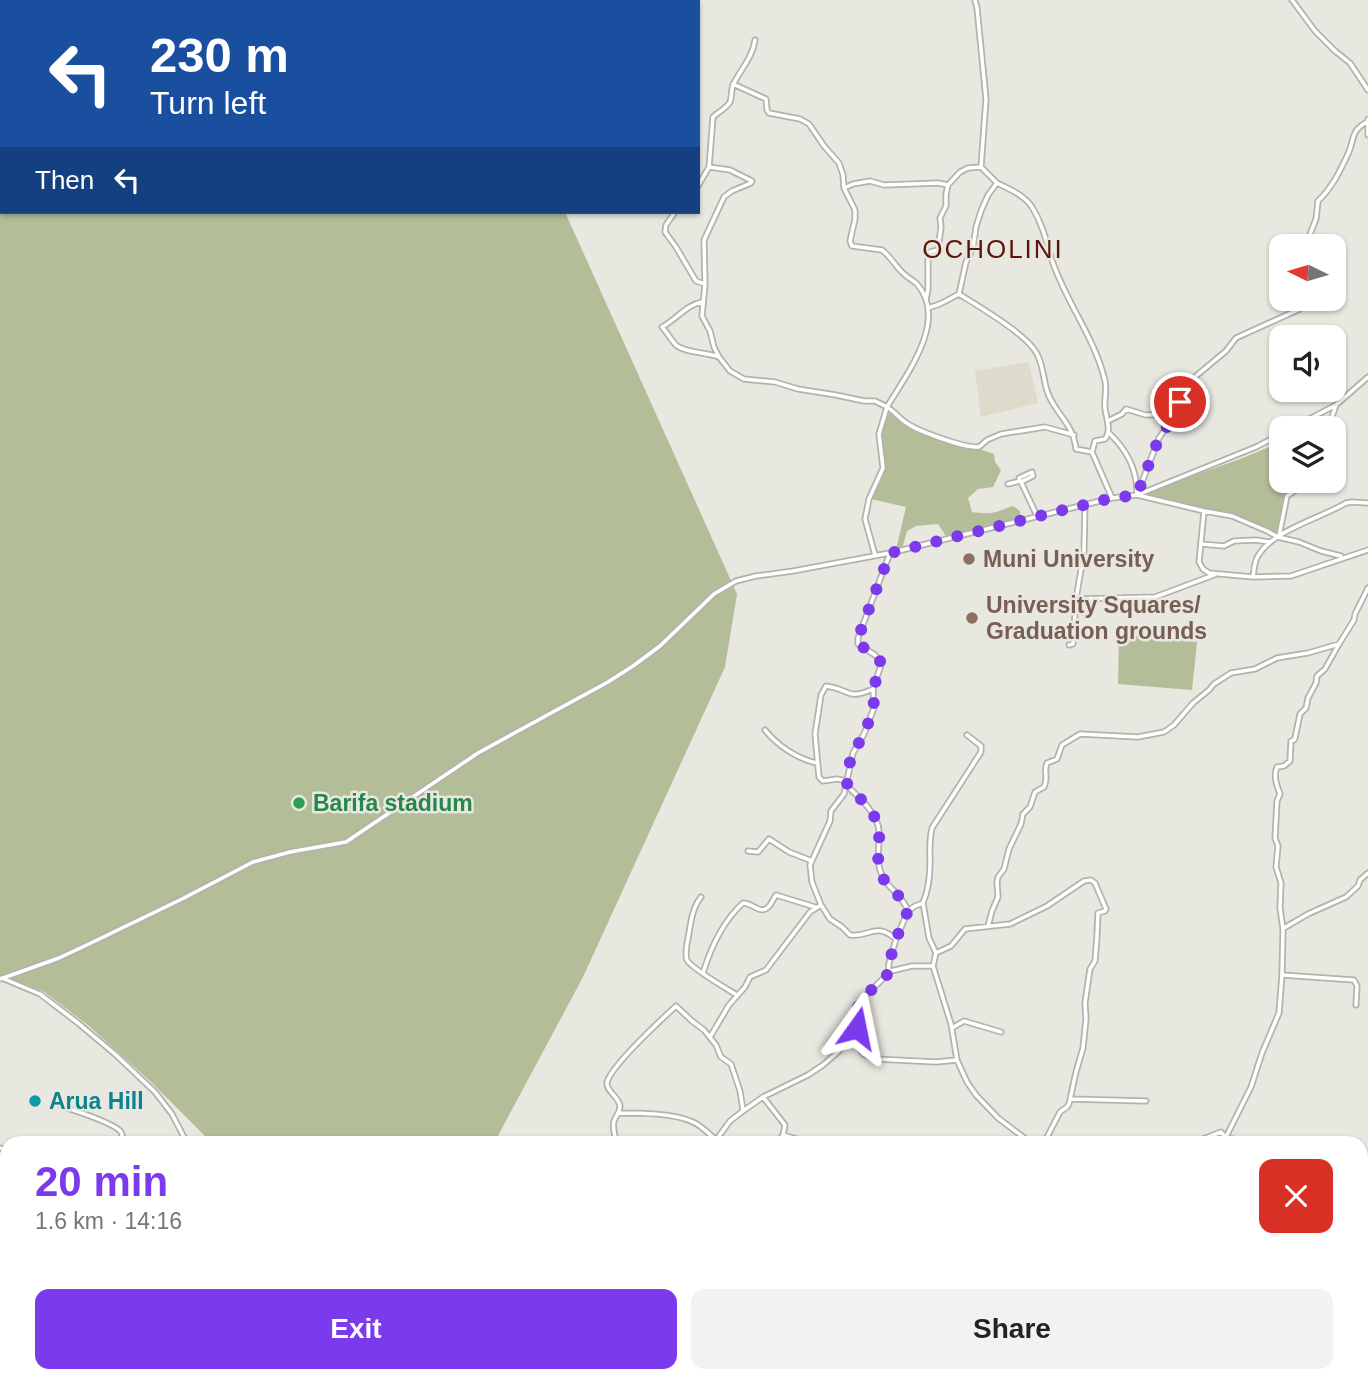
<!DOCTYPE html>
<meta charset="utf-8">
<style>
body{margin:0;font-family:Arial,sans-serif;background:#f2f2f2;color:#222;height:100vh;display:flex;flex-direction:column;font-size:26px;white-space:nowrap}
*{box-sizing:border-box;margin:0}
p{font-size:23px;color:#767676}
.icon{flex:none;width:38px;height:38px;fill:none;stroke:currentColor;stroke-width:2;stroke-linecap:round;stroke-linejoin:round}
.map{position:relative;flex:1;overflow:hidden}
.side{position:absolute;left:0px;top:1136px;width:1368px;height:247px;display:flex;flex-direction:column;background:#fff;border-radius:21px 21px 0 0;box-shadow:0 2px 5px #0004}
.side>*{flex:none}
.banner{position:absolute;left:0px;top:0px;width:700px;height:214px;box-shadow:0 2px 5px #0004;background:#1a4fa0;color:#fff;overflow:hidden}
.needle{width:46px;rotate:275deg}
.buttons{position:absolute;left:1269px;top:234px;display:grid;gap:14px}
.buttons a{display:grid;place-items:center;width:77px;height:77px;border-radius:14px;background:#fff;box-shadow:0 2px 5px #0004;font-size:35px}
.pin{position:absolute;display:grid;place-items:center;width:60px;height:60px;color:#fff;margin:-30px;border:4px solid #fff;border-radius:50%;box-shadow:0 2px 7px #0007}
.me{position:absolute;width:77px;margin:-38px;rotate:12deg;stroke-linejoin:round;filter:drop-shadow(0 0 5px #0008)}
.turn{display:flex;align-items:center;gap:24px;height:147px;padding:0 35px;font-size:32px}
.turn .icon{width:91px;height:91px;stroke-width:2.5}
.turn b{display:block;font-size:49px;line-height:60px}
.then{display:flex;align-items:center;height:66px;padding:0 35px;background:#0003;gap:14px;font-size:26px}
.round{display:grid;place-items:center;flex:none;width:74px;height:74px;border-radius:14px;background:#f2f2f2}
.headline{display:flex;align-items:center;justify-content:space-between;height:119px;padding:0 35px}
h1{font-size:42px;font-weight:800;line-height:52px;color:#7c3aed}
.primary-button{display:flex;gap:14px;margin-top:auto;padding:14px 35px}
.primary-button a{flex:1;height:80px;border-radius:14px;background:#7c3aed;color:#fff;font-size:28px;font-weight:800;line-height:80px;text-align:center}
.primary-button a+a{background:#f2f2f2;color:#222}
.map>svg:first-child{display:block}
.built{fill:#dedbcd}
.green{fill:#b3bd97}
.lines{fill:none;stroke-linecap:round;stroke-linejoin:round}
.minor-casing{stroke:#b4b2ac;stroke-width:7}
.primary-casing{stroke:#c6c6c6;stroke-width:9}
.minor{stroke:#fff;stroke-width:3.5}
.primary{stroke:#fabfce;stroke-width:5}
.route{stroke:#7c3aed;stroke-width:12;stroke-dasharray:0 21.6}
.education-dot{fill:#8d6e63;stroke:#e8e7e0;stroke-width:2.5}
.leisure-dot{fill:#2e9e5b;stroke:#e8e7e0;stroke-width:2.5}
.culture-dot{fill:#0f9aa8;stroke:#e8e7e0;stroke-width:2.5}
.labels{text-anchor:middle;stroke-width:5;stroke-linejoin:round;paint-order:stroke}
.education-label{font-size:23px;font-weight:bold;fill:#785e54;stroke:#e8e7e0;text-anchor:start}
.leisure-label{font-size:23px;font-weight:bold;fill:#27864d;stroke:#e8e7e0;text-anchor:start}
.culture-label{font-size:23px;font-weight:bold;fill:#0d838f;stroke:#e8e7e0;text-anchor:start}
.quarter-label{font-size:26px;letter-spacing:2px;fill:#5a1708;stroke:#e8e7e0}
</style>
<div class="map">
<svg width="1368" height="1382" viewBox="0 0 1368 1382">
<rect width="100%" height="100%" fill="#e8e7e0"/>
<path class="built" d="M1029,362L1038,403L981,417L975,371Z
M7,1181V1255L0,1260V1187Z"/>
<path class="green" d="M0,123L2,124V212H565L737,594L725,667L583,977L494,1143H212L150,1081L89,1026L43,991L10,979L0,977Z
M890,409L916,429L970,448L979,449L994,454L995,462L1001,470L993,487L978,489L968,498L972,512C978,513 989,514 996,512C1001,511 1008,507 1013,506L1020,511L1021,519L946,536L938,524L916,526L907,531L902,549L896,550L906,507L871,499L885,471L886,464L881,442L883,431Z
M1281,442V481L1288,491L1278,535L1229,514L1139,495L1243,458Z
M1119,634L1197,642L1192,690L1118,684Z"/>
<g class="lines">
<defs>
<path id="minor" d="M131,0L132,2
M550,0L552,2
M1292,0L1315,31L1335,51L1350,63L1368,90
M18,2L19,0
M289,2H295
M338,2L340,0
M0,46L2,42
M0,55L2,56
M733,84L766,99L767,110L769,113L800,119L809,124L824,146L839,163L843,175L844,188L855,210V219L850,241L852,246L882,250C891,257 896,267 904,274C908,278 913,280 917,284C949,320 906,375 887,407C894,411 898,417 905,422C917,431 964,448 979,447L987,440L1001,434L1045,427L1074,435
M1368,119V135
M0,127H2
M709,167L730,170L752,181L751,183L732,191L724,197L704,240L705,284L702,316L710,331L714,347L719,357L730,371L744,379L775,382L798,389L836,395L864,401H875L887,407L879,434L883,468L869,499L865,519L875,555
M997,183C1009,189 1024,195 1032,207C1042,223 1046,240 1051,257C1064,300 1095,337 1105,381C1107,390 1104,399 1105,408C1106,419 1112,430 1105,439L1095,441L1092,452
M698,186L709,167L713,117C718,112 727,108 730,102C732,97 731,90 733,85C740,70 753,57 755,40
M844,188L853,184L870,181L884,185L938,183L948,185
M675,212L666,225L665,232L676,247L696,281L705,284
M1305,247L1316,219L1318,201C1332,188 1340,171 1348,154C1355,139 1350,131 1367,122
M959,294C978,306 1028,335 1037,354C1044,366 1043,383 1049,396C1058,416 1073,424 1076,449L1092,452L1112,498
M926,300L928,289V255L930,252L938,250L941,227L940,218L946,206V194L948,185L960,172L968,168L981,167
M702,302C686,305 677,319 662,327C667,332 671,340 676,345C683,352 708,353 719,357
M928,308L940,304L959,294L966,262L973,248L976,227L981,211L988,195L997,183L981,167L986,99L977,8L975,0
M1108,421L1122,414L1126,409L1146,415L1174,414
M1290,429L1336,405L1368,377
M1328,429L1336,405
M1109,433C1126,449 1137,469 1137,493
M1008,484L1020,481L1019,478L1032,472L1033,476L1021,482L1037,516
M1137,495L1204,511L1199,562L1203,569L1209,573L1253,577L1291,576L1368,550
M1137,495L1159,438L1175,415L1180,402L1196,376L1226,351L1236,338L1300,309L1303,299
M1204,511L1232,516L1267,531L1278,537L1299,542L1321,551L1341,556
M1279,536L1287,496L1309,481
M1201,544L1224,546L1234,541L1256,540L1269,542
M1253,577C1254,570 1254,562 1258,556C1273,530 1321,518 1346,503L1352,502L1368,503
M1078,599L1155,597L1214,575
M1069,645L1073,644L1076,599L1084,552L1085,504
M765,730C777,745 797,759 817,763
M847,781L837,779L823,781L819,777L815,734L821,695L826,686C851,689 846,701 873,689
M847,786C859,797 878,814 879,831C880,844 876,857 880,870C884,887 902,893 908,911
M748,851L758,852L769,839L789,852L812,861
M701,897C693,907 691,920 689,933C688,940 684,953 687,960C691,968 727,989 737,995
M923,903L929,938L936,953
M821,905L830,919L842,927L850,935C870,938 874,921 896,939
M988,926L992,911L998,897L997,882L998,877L1004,869L1009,849L1021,824L1023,814L1030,807L1035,792L1044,787C1049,776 1043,772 1047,763L1057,759L1062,745L1080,734L1138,737L1164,732L1174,725L1193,703L1209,690L1214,684L1231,673L1255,669L1277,658L1308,653L1339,644L1354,620L1355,614L1368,588
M1284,928L1308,914L1346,897L1358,886L1360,880L1368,873
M933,966L936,953L951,946L965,929L1010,924L1047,906L1084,881L1091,880L1095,883L1106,909L1105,911L1098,913L1097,936L1095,961L1090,969L1085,1003L1086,1019L1083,1048L1076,1072L1069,1104L1067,1107L1060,1112L1044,1143
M703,973C711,947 723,921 743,903C754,903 761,917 770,905C772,902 774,898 776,895L815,907
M888,974L889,963L896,939L908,911L915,906L923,903C928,891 930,876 930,863C930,850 929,840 932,828L981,752V746L967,735
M1282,975L1354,980L1357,986L1356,1005
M2,978L40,994L78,1023L116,1055L155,1092L172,1114L187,1143
M0,979L59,958L91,943L182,899L253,862L290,852L346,842L478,753L608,682L633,666L660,646L714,594L736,581L756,576L793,571L890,553L1112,498L1137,495L1256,447L1281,434
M952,1028L964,1021L1001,1032
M852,1036L863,1054L876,1059L936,1062L957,1060
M710,1037L729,1005L745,987L750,977L766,970L810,912L821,905L812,882L810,865L830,821L831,811L844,794L853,753L864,734L874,708L873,689L881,665L880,661L875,655L858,644V638L890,553
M763,1097L785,1125L783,1135L777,1143
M1070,1099L1146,1101
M61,1106C73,1110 115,1123 121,1132C122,1134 122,1136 123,1138L119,1143
M619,1113C640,1113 674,1113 693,1122C702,1126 709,1134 716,1140
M783,1135L811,1143
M617,1143C615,1136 612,1128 614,1121C616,1115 620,1113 620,1106C619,1097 606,1091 607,1083C609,1068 663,1018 676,1006L692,1021L704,1030L716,1045L721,1057L731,1064L740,1091L743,1110
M714,1143L730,1121L743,1111L763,1097L808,1075L823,1065L838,1052L856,1030L857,1009L861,1000L891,971L912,966H933L951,1024L957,1060L967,1082L976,1095L998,1118L1031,1143
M1193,1143L1221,1132L1226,1138L1257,1143
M1223,1143L1251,1087L1262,1053L1279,1013L1282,975L1283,929L1280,908L1281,883L1276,867L1278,846L1275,838L1277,801L1280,794C1277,786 1273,776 1277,767L1284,766L1290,761L1291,741L1294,740L1295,738L1300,714L1306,708L1308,698L1316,683L1317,676L1325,669L1339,644
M0,1148L7,1150
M0,1162L7,1170
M0,1183L7,1178
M0,1302L7,1304
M249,1376V1382
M457,1376L460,1382
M509,1376L511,1382
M705,1376L707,1382
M830,1376L834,1382
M869,1376L870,1382
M959,1376L960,1382
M166,1382L174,1376
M385,1382L387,1376
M572,1382L574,1376
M577,1382L578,1376
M785,1382V1376
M1000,1382L1002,1376
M1183,1382V1376
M1221,1382L1223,1376
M1238,1382L1239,1376
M1286,1382L1288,1376"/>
<path id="primary" d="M0,1362L7,1368
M16,1376L24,1382"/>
</defs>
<use href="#minor" class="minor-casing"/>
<use href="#primary" class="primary-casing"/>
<use href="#minor" class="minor"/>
<use href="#primary" class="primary"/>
</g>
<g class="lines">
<path class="route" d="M857,1028V1009L861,1000L888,974C890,952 899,931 908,911C902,893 884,888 880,870C876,857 880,844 879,831C878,814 859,797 847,786L849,765L853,753L864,734L874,708L873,689L881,666L880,661L875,655L858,644V638L890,553L1112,498L1137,495L1159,438L1175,415L1180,402"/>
</g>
<g class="education-dot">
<circle cx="969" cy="559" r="7"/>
<circle cx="972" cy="618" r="7"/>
</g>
<circle class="leisure-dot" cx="299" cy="803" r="7"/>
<circle class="culture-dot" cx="35" cy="1101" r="7"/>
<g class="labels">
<g class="education-label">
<text x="983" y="567">Muni University</text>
<text x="986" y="613">University Squares/<tspan x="986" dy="26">Graduation grounds</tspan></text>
</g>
<g class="leisure-label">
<text x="313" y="811">Barifa stadium</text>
</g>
<g class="culture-label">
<text x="49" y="1109">Arua Hill</text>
</g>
<g class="quarter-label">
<text x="993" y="258">OCHOLINI</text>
</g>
</g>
</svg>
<div class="buttons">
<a><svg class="needle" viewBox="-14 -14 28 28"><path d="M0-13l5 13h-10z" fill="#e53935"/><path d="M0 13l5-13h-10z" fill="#767676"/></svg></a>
<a><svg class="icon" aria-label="sound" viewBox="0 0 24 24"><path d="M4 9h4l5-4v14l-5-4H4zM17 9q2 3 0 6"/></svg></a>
<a><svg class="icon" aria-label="layers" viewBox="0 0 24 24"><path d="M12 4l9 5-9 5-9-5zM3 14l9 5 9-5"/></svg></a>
</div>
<div class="pin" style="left:1180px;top:402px;background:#d93025"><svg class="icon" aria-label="arrive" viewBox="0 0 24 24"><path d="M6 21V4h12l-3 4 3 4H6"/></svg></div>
<svg class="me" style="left:857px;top:1028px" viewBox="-20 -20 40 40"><path d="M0-17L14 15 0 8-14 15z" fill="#7c3aed" stroke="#fff" stroke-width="4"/></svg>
<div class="banner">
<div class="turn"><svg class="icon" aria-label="left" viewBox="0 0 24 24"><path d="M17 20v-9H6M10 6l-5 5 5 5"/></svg><div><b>230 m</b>Turn left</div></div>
<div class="then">Then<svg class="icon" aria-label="left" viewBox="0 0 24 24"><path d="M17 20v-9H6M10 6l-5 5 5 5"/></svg></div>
</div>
<section class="side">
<div class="headline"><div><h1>20 min</h1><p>1.6 km · 14:16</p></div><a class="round" style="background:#d93025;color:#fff"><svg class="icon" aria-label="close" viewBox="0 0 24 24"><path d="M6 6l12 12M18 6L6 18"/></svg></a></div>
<div class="primary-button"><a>Exit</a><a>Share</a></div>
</section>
</div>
